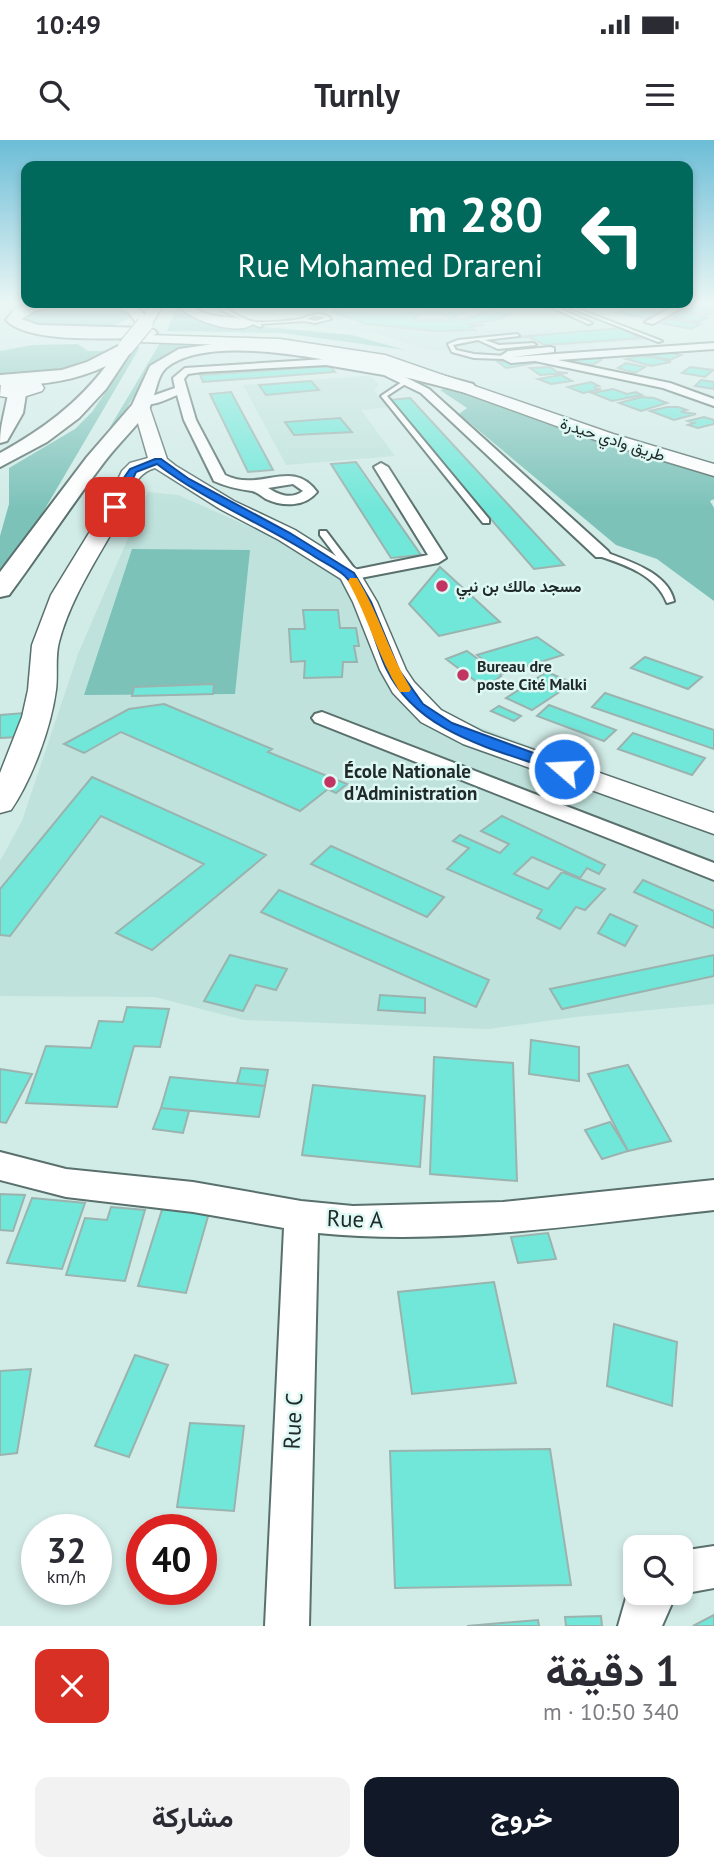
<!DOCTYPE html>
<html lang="ar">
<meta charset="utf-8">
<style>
body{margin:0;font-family:"PT Sans",Vazirmatn,sans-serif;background:#f2f2f3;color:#2b2b33;direction:rtl;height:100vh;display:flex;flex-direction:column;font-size:26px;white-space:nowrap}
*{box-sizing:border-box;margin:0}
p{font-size:23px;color:#7c7c81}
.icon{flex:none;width:38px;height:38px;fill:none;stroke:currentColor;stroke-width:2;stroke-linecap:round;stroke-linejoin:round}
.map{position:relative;height:1486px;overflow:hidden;direction:ltr}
.side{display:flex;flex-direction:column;background:#fff;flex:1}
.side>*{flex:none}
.hud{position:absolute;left:21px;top:21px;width:672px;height:147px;border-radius:14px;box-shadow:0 4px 10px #0003;direction:rtl;background:#00695c;color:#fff;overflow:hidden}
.fabs{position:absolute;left:623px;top:1395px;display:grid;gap:14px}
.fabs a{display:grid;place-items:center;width:70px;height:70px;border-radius:14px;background:#fff;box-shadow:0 4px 10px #0003;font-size:35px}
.speed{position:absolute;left:21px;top:1374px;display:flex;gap:14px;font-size:35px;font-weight:700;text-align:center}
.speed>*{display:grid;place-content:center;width:91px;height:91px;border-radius:50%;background:#fff;box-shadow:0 4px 10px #0003;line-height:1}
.speed small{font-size:18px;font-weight:400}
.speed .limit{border:10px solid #d22;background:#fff;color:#111}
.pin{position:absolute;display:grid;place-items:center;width:60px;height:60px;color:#fff;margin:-30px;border-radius:14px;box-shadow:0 4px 10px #0006}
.me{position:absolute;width:77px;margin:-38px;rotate:289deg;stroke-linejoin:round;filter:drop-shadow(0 0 5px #0008)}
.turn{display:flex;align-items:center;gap:24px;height:147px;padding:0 35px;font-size:32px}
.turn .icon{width:91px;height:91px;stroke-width:2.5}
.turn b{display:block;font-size:49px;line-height:60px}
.round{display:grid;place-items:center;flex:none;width:74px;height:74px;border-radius:14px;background:#f2f2f3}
.headline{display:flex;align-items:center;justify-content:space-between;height:119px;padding:0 35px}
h1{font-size:42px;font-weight:700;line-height:52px}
.button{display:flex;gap:14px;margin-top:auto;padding:14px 35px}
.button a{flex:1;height:80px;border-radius:14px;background:#111827;color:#fff;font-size:28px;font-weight:700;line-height:80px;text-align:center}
.button a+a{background:#f2f2f3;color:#2b2b33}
.status{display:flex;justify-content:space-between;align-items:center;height:49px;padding:0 35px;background:#fff;direction:ltr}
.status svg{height:19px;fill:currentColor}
header{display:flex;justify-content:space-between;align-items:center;height:91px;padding:0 35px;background:#fff;font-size:32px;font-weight:700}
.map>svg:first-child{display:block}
.built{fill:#bfe2dc}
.green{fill:#7cc2b9}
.building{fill:#71e7d9;stroke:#9bb3af;stroke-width:2;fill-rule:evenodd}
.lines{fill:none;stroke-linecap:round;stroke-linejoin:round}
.lane-casing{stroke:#59706c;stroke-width:4}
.street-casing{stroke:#59706c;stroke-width:4}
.secondary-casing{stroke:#59706c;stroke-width:3}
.highway-casing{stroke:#59706c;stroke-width:4}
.lane{fill:#fff;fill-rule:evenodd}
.street{fill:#fff;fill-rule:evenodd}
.secondary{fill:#fff;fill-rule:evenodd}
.highway{fill:#fff;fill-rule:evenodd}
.highway-bridge-casing{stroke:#59706c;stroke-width:18;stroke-linecap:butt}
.highway-bridge{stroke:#fff;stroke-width:16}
.route{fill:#1a73e8;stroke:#114b97;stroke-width:2}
.slow{fill:#f59e0b}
.poi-dot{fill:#c23563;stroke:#def8f4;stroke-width:2.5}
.labels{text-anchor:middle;stroke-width:5;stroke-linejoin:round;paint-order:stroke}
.far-street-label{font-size:16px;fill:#202a29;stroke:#def8f4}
.far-poi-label{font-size:16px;font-weight:bold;fill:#202a29;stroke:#def8f4;text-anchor:start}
.poi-label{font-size:19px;font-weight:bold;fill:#202a29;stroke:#def8f4;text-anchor:start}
.near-street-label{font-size:23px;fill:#202a29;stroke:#def8f4}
</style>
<div class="status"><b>10:49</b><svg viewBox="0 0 49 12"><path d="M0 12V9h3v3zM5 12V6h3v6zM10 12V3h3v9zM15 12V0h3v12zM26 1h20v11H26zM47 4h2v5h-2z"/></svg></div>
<header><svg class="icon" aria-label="menu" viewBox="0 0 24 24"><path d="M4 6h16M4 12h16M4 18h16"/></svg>Turnly<svg class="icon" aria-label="search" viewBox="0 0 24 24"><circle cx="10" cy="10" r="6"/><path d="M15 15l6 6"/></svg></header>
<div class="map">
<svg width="714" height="1486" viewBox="0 0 714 1486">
<rect width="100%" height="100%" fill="#d1ebe7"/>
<path class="built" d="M233,163H572L650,200L455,214L445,210L430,211L371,192L297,185L285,178L254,177L247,175Z
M365,236L372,237L379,244L374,250L388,267L361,270L395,316L286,325L243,245Z
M148,352L178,355L286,403L345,435L428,563L471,584L714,675V864L575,877L488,889L244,880L155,857L0,856V721L22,681L78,514Z"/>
<path class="green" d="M67,163L116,165L132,175C120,191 59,193 39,188C32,187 25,181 18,178L52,164Z
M178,163L180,166L233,184L352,195L405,210L283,193L167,191Z
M160,203H216L222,207L154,224L115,287H110Z
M78,204L88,211H108L102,218L86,228L0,236V211L32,205Z
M136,207H140L39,379L0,435V396L9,364V328L75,289L92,272Z
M452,247L544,283L714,335V359L710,361L714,368V461L657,419L616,405L459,274L467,268L440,250Z
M132,409L250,410L235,554L84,555Z"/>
<path class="building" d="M329,163H403L412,168L432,170L447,169L460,163L499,166L498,163H516L518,167L513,173L496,180L466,184L484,185L471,187L475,190L435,191L366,184L334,172L339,171L331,168ZM499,167L473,177L458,180L454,176L473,168ZM420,174H444L453,180H413Z
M644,163L667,166L659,171L635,168Z
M695,167L714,170V172L710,175L686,171Z
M630,168L657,173L646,178L618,173Z
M683,172L704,176L701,177L707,178L698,182L672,177Z
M669,179L701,184L691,189L661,183Z
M620,188L641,198L545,205L529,197H517Z
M660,210L681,215L670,220L649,215Z
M580,215L598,218L601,220L592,225L570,221L578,219L572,216Z
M638,216L654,217L671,222L651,226L626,219Z
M530,219L536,223L506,228L498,222Z
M626,223L645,227L635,233L618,228Z
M330,226L335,232L203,242L200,235Z
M550,227L557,232L568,233L540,235L530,228Z
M690,227L713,230L705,237L682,233Z
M561,235L572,241L551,244L538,239Z
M701,240L714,242V249L695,246Z
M311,241L319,250L266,255L259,245Z
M591,242L599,246L594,247L601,249L583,253L568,247Z
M613,249L627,254L636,252L642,255L612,261L592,253Z
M231,252L273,330L248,332L210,254Z
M642,257L654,258L667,263L641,271L619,263Z
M410,258L564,425L534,429L388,260Z
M667,267H678L687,270L681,272L696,274L674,280L650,271Z
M704,277L714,280V284L698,288L688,285L694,283L688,281Z
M340,278L352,292L294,295L285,282Z
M356,322L421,415L391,418L331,324Z
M440,427L500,482L439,496L409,464Z
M303,470H338L340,488H356L359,506H354L357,522H343L342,537L304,538L305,521L291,522L289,489H305Z
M537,497L563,515L502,534L477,515Z
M467,511L501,536L485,548L446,519Z
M645,517L702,537L688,549L631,528Z
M547,532L573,543L532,570L506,558Z
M214,544L213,554L132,556L134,547Z
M605,553L714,590V609L592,567Z
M164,564L272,609L268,612L347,644L336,653L328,649L300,671L121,592L84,613L64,604L129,569Z
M549,565L616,590L604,601L537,576Z
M499,566L521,576L514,581L491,571Z
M24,573L18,597L0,598V575Z
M633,593L705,618L692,635L618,609Z
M92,637L266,715L152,810L116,793L204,724L101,676L10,796L0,795V749Z
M502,676L605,725L599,734L587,728L580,738L532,717L514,734L548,749L562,732L605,749L585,770L576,767L560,789L537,778L542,770L447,729L469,708L453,701L460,695L500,713L509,704L481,691Z
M331,706L444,757L427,777L311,724Z
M643,740L714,771V788L634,752Z
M279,750L489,840L476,867L261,772Z
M610,774L637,786L625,806L598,793Z
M230,815L287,829L276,850L256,845L243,871L204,861Z
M714,815V836L562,869L550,849Z
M380,855L425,858V873L378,870Z
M127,867L169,869L160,907L134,906L117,967L26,963L46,906L91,908L99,881L123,882Z
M531,900L579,907V941L529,934Z
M434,917L513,923L517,1041L430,1034Z
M628,925L671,1001L628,1011L588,934Z
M241,928L268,930L265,946L237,943Z
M0,929L32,934L6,983L0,982Z
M170,937L265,946L259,977L161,968Z
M313,945L425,956L420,1027L302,1015Z
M161,968L189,971L183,993L153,989Z
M610,982L628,1011L602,1019L585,990Z
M0,1054L25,1055L13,1091L0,1090Z
M32,1058L85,1063L62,1129L7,1123Z
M165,1060L211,1066L186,1153L138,1146Z
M111,1067L145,1070L125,1141L66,1135L85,1078L107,1080Z
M548,1093L556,1119L518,1123L511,1097Z
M494,1142L516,1243L412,1254L398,1152Z
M614,1184L677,1202L672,1266L607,1246Z
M135,1215L168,1225L129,1317L95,1306Z
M31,1229L17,1313L0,1315V1231Z
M190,1283L244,1286L234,1371L177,1367Z
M550,1309L571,1445L395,1448L390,1311Z
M714,1475V1486H693Z
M601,1476L602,1486H566L565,1477Z
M538,1480L539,1486H467Z"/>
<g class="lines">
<defs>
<path id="lane" d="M216,163H220C228,171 244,180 255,182C262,183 292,181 300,179C311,176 321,170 331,179L315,183L304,181L260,184L262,186L260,187L223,171ZM313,176L324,177L325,178L315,181L307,179Z
M542,163H547L592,183L588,184Z
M558,163H563L662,201L658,202Z
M517,194L519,196L485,200L499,205L533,203L536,205L498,209L478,200L453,205L456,210L474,214L506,216L504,219L474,218L452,212L448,204L458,200Z
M405,240L410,241L387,256L489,379V383H483L381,256Z
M320,391H326L357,432V436H351L320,395Z
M599,412H605C629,421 668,433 674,461L667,463C656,435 626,425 599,416Z"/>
<path id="street" d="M680,163H690L653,184L645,182Z
M714,203V209L558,220L670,243L714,259V266L663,248L535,221L511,223L499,217L508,211L550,207L554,208V212L512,217Z
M326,219L391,230L429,249L608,411L610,414L608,417H596L421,253L384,235L326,225L202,232L188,234L184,239L196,280L225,335C260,353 292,317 317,352C305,367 283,367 266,359C261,356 257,352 252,351C238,349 227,347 214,341L184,280L177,255C165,260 149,269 138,261L175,248L173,238L185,228ZM293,344L303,351C291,360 279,355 268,348Z
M381,323L388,327L446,418L438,423L350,440L344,438L342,435L344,432L428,415L374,327Z
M322,572L714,723V740L315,582L312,578L315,574Z
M0,1012L66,1029L193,1042L301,1061L353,1066L503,1062L714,1040V1070C584,1084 448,1106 318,1093L309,1486H265L284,1088L193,1072L66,1057L0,1040Z
M714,1406V1448L681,1454L679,1452H681V1411Z
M635,1444V1452H677L662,1486H618L626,1458Z"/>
<path id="secondary" d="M152,163H164L150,187H140L138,184Z
M176,163C190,163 195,170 208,174C222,179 242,175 253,184C237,197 186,179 176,163Z
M145,195L280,199L385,215L613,294L714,324V336L601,302L382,223L280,207L140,202L138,199Z
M25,239L40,242L44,248L42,251L17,259L0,256L1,243Z
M141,261L149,266L167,319L176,326L234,361L295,390L358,430L377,462L406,530L414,542L441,570L483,592L714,673V694L463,604L421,582L393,553L380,530L353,462L341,439L279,400L220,369L155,328C134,334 134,351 125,368C102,413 72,453 59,502C55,517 58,535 56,550C51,588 32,639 11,670L0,673V633L22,577L28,550L32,505L51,455L105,367L122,331L130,323L148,318L133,266Z"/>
<path id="highway" d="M32,163H63L61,166L36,170L21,179L38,185L145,188L140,187L128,172L106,163C131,162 137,163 152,184L145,188L154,190L157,193L149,198C115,197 29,205 6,180L15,169Z
M126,202L134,207L106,249L79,278L47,302L0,327V313C42,290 77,264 106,226C73,242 36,246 0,245V235L62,230L87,222Z
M221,203C307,204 390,220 473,244L476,248L467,253C403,237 220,183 166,228C155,238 156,260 147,272C133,290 116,306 102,325C70,367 41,412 9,455L0,457V432L87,317L132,265L150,226L179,209Z
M17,249L26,254L23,273L7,301L0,303C0,285 5,272 8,254Z"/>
</defs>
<use href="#lane" class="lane-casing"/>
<use href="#street" class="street-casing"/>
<use href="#secondary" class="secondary-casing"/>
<use href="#highway" class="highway-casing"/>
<use href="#lane" class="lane"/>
<use href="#street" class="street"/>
<use href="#secondary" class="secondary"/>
<use href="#highway" class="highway"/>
<defs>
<path id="highway-bridge" d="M126,207L145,184"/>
</defs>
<use href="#highway-bridge" class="highway-bridge-casing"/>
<use href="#highway-bridge" class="highway-bridge"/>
</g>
<linearGradient id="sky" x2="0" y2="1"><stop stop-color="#6cbdd7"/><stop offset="0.44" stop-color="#eaf6f4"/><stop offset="1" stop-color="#eaf6f4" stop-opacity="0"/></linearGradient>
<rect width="714" height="370" fill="url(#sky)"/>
<path class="route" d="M155,319H161L189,339L290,393L354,433L371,462L399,530L423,564L452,583L569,626V632H559C496,609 418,595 386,528C374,503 365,456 345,436C335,427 320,421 309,413C259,382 204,360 157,324L136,332L120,367L112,369L119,345L130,329Z"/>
<path class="slow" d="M350,438H357C379,473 389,514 411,549L409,552H400C378,517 368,477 348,441Z"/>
<g class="poi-dot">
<circle cx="442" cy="446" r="7"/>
<circle cx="463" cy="535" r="7"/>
<circle cx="330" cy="642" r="7"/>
</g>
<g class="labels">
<g class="far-street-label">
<text transform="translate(613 299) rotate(18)" y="6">طريق وادي حيدرة</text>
</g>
<g class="far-poi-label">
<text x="456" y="452">مسجد مالك بن نبي</text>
<text x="477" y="532">Bureau dre<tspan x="477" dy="18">poste Cité Malki</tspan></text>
</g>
<g class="poi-label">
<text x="344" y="638">École Nationale<tspan x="344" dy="22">d'Administration</tspan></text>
</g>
<g class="near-street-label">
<text transform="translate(355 1079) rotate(2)" y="8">Rue A</text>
<text transform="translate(293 1281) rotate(-87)" y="8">Rue C</text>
</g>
</g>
</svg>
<div class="fabs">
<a><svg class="icon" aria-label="search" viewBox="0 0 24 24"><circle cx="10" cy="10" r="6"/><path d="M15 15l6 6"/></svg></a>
</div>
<div class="speed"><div>32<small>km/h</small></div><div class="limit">40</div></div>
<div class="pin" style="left:115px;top:367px;background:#d93025"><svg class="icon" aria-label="arrive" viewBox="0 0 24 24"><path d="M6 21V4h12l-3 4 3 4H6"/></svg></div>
<svg class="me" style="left:564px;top:629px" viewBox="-20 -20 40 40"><circle r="17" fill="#1a73e8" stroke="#fff" stroke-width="3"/><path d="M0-11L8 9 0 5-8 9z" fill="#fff"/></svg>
<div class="hud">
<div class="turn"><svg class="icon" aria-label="left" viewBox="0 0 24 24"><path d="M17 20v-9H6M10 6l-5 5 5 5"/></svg><div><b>280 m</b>Rue Mohamed Drareni</div></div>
</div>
</div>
<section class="side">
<div class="headline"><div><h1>1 دقيقة</h1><p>340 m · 10:50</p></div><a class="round" style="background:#d93025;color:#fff"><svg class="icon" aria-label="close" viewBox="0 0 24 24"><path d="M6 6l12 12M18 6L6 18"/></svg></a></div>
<div class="button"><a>خروج</a><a>مشاركة</a></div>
</section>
